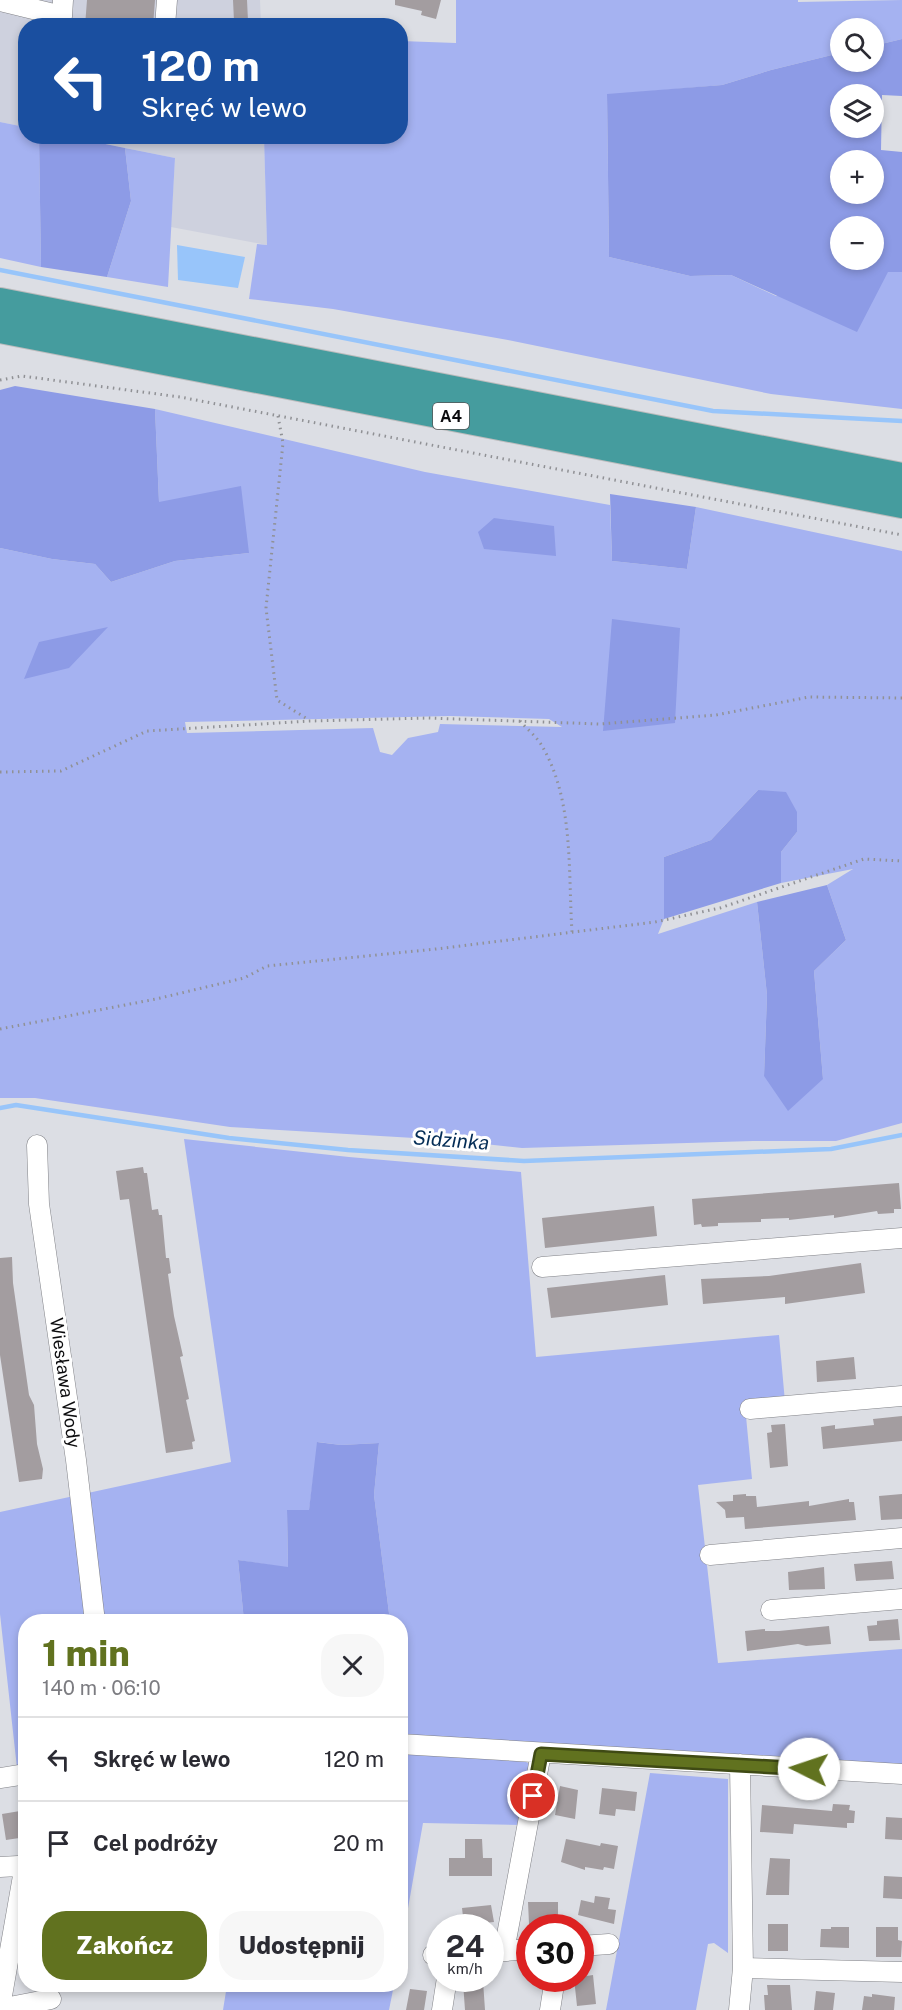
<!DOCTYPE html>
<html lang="pl">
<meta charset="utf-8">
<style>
body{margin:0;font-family:"Public Sans",sans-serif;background:#f7f7f7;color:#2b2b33;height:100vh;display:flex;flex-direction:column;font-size:22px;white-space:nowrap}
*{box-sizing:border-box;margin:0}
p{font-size:20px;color:#7c7c81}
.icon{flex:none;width:33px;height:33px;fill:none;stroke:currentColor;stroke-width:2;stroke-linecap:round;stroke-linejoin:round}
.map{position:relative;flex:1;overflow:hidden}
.details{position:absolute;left:18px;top:1614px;width:390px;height:378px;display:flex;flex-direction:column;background:#fff;border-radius:24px;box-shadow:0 3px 9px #0003}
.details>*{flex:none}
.guide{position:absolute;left:18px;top:18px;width:390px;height:126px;border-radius:24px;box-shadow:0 3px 9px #0003;background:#1a4fa0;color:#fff;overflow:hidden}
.fabs{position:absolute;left:830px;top:18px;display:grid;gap:12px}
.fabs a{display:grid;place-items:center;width:54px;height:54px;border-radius:50%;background:#fff;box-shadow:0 3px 9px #0003;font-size:30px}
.speed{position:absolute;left:426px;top:1914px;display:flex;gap:12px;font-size:30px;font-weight:700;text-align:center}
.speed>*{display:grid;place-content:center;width:78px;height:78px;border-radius:50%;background:#fff;box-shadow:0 3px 9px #0003;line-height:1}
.speed small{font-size:15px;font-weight:400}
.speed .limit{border:9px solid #d22;background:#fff;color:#111}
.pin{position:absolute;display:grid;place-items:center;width:51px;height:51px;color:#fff;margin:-26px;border:3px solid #fff;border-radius:50%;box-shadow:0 2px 6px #0007}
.me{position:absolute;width:66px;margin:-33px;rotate:274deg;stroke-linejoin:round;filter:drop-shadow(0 0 4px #0008)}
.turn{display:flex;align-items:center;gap:21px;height:126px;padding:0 24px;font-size:27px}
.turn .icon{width:78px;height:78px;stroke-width:2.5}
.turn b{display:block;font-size:42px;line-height:51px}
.round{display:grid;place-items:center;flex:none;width:63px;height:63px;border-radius:24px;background:#f7f7f7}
.head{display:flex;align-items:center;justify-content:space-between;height:102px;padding:0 24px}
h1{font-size:36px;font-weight:800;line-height:45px;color:#61721f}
.primary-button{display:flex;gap:12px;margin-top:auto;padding:12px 24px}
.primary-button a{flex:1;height:69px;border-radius:24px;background:#61721f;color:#fff;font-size:24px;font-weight:800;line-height:69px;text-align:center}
.primary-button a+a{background:#f7f7f7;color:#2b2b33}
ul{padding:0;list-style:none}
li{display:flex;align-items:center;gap:18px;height:84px;padding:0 24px;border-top:2px solid #e1e1e2}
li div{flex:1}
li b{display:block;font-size:22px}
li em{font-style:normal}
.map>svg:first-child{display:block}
.built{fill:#ced1de}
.green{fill:#a5b2f1;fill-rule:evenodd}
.forest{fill:#8d9be6;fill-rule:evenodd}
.water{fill:#98c5fa}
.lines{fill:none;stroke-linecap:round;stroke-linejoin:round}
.stream{stroke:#98c5fa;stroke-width:4.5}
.building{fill:#a39da0}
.minor-casing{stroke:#818287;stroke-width:21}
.highway-casing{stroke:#bbbbbc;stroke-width:30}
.path{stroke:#909195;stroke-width:3;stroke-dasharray:1.5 4.5;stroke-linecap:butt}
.minor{stroke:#fff;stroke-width:20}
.highway{stroke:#459c9e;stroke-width:28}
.route-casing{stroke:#3f4a14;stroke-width:15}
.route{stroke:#61721f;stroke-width:10}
.labels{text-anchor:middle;stroke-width:6;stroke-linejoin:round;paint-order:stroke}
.shield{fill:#fff;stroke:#555556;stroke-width:1.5}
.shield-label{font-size:16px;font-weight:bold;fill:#0c0c0e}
.street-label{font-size:18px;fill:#0c0c0e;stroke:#fff}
.water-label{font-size:20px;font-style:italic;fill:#042d56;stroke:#fff}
</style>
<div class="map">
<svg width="902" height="2010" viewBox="0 0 902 2010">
<rect width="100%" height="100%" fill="#dcdee4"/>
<path class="built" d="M0,0H260L261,25L26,26L25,127L0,122Z
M71,137H264L267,245L171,227L175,158Z"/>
<path class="green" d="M456,0H798V2L902,0V39L873,46V28H840V53L771,70L722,85L607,95L609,257L690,276L731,275L776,296L888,272H902V409L771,394L508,340L333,309L249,299L257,244L267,245L264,137L400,136L401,41L456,43Z
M0,122L25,127L26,136L39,137L41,267L0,258Z
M125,148L175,158L168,287L107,277L131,201Z
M155,409L425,472L610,505L612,561L687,569L696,507L902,551V1123L836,1141H753L522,1148L448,1140L230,1127L35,1098H0V548L52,559L95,564L111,582L175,561L249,553L159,502ZM450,716L549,719L562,727L440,724L438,732L408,738L392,755L380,752L373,728L187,733L185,722ZM758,790L797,832L781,852V883L853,869L827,885L846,940L814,971L823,1079L764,1076L767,995L757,902L658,934L664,919V857L711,840Z
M184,1139L349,1157L521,1172L536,1357L779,1335L785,1402L745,1406L752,1479L698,1485L718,1663L902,1649V1767L405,1737L400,1700V1622L390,1621L374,1495L379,1443L341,1445L318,1442L309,1511H287L288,1568L238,1560L244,1621L26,1622L25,1767L17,1768L0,1614V1512L231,1462Z
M400,1752L526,1762L533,1766L522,1825L423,1823L401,1948Z
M650,1773L728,1779V1953L714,1943L708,1944L696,2010H606Z
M227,1985V1984L394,1985L389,2010H223Z"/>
<path class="forest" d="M902,39V96L882,95L881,150L902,152V272H888L857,332L731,275L690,276L609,257L607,94L722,85L771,70L840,53V62H873V46ZM840,94H873V128H840ZM840,160H873V194H840ZM840,226H873V260H840Z
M39,137H71L125,148L131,201L107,277L41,267Z
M15,386L155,409L159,502L241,486L249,553L175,561L111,582L95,564L52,559L0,548V390Z
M610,494L696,507L687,569L612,561Z
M494,518L554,526L556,556L484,549L478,532Z
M612,619L680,628L675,723L603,731Z
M108,627L69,668L24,679L39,642Z
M758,790L786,792L797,812V832L781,852V883L664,919V857L711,840Z
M827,885L846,940L814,971L823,1079L788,1111L764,1076L767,995L757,902Z
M317,1442L341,1445L379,1443L374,1495L390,1621H244L238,1560L288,1567L287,1510H309Z"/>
<path class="water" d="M177,245L245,257L238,288L178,280Z"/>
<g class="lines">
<path class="stream" d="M0,270L713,411L902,421
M0,1108L16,1105L229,1138L348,1150L524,1161L831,1149L902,1135"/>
</g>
<path class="building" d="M87,0H155L153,26H85Z
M233,0H247L248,21H234Z
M395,0H441L436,19L421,15L422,11L395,5Z
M143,1167L144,1173H147L152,1210L158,1209L159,1215H162L166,1258H169L171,1273L168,1274L174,1316L183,1356L180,1357L189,1399L186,1400L195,1441L192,1442L193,1449L166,1453L129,1199L120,1200L116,1171Z
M899,1183L901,1209H894V1213L878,1214L877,1211L834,1218V1215L789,1220V1218L761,1219V1222L718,1223V1226L702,1227L701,1224L694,1225L692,1199Z
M654,1206L657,1236L545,1248L542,1218Z
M12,1257L13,1283L29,1395L34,1405L37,1444L43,1469L42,1479L19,1482L0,1355V1258Z
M861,1263L865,1293L785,1304V1297L703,1304L701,1279L769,1276Z
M665,1275L668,1305L551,1318L547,1288Z
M854,1357L856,1379L817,1382L816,1361Z
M902,1416V1441L823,1449L821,1427L835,1425V1429L874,1425L873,1419Z
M785,1424L788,1466L770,1468L767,1433L772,1432L771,1425Z
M746,1494V1496H756L757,1507L809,1501V1506L849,1499V1502H854L856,1520L745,1529L744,1517L726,1518L725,1510L716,1502L733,1501V1495Z
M902,1494V1519L881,1520L879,1496Z
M892,1561L894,1579L856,1581L854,1564Z
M824,1567L825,1589L789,1590L788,1572Z
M898,1619L900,1640L869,1641L867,1626L877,1625V1621Z
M829,1626L831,1644L806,1646L798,1644L747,1651L745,1631L765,1629V1631H779Z
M560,1786L578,1790L575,1819L555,1815Z
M602,1788L637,1792L635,1811L616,1809L615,1816L599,1814Z
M833,1804L850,1805L849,1810L855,1811L854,1823H847V1828L794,1824L793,1834L760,1832L762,1805L832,1811Z
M26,1810V1837L6,1840L2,1814Z
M886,1817L902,1818V1840L885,1839Z
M465,1839H482L483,1858H492V1876H449V1858H465Z
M566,1839L600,1846L601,1843L618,1846L614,1869L604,1867L603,1870L585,1867V1870L561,1862Z
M770,1858L790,1859L789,1895H766Z
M884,1876L902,1877V1899L883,1898Z
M595,1896L610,1898L608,1909L616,1910L614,1924L578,1915L581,1900L594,1903Z
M528,1902H558V1924H529Z
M491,1905L494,1922L464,1925L462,1908Z
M768,1924H788V1951H768Z
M831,1927H849V1948L820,1947L821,1929H831Z
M876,1927H898V1940L902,1941L901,1957H876Z
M593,1975L596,2004L577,2006L574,1978Z
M483,1981L485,2010H465L463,1982Z
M767,1985H790L792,2010H765L764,1995H768Z
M410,1989L427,1991L424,2010H406Z
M816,1991L835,1993L833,2010H814Z
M872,1994L895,1997L894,2010H862L864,1996L872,1997Z"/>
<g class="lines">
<defs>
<path id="minor" d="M0,1L62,16L63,0
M165,26L167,0
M37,1145L39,1204L76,1460L95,1622
M542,1267L902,1238
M750,1409L902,1396
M710,1555L902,1538
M771,1610L902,1599
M400,1744L902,1774
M0,1778L26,1774
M0,1867L18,1866L22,1870L23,1876L0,2007
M580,1946L609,1944
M504,1951L541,1753
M493,1952L530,1949
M433,1955H440
M743,1968L902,1972
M0,2009L51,1999
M442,2010L447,1978
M550,2010L555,1978
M739,2010L743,1968L740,1764"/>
<path id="highway" d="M0,302L902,477
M0,329L902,504"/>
</defs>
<use href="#minor" class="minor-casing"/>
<use href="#highway" class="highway-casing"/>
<path class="path" d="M0,380L22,376L180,397L902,535
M278,416L283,443L266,608L277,700L309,720
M520,721C527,729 537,737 542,746C574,800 568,871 572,932
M0,772L61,771L147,731L310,721L428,718L600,724L716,715L809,697L902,698
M0,1029L156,999L244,978L267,966L436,949L655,922L720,908L864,859L902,861"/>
<use href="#minor" class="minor"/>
<use href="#highway" class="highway"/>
</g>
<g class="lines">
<defs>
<path id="route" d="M533,1796L541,1754L809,1769"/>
</defs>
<use href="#route" class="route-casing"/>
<use href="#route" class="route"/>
</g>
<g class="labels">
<rect class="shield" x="433" y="403" width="36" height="26" rx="4.5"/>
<g class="shield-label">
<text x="451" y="422">A4</text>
</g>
<g class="street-label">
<text transform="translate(65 1383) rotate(82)" y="6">Wiesława Wody</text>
</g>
<g class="water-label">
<text transform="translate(451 1140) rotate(4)" y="7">Sidzinka</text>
</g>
</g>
</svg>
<div class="fabs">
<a><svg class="icon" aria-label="search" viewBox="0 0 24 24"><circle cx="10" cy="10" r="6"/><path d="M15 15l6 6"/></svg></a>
<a><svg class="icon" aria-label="layers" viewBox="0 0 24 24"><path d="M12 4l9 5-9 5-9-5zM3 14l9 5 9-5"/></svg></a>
<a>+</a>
<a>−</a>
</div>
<div class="speed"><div>24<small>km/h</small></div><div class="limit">30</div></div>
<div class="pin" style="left:533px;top:1796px;background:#d93025"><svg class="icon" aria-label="arrive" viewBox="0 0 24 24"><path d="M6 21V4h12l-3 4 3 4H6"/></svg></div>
<svg class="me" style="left:809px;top:1769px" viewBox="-20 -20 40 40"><circle r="19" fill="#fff"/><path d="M0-13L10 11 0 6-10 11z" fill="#61721f"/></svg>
<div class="guide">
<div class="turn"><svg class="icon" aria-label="left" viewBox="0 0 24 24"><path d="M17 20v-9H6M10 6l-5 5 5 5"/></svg><div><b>120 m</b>Skręć w lewo</div></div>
</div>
<section class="details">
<div class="head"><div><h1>1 min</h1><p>140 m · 06:10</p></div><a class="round"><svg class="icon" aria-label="close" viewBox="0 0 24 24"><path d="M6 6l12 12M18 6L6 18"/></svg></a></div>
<ul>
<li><svg class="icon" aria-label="left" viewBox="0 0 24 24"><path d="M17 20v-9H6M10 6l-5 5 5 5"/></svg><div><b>Skręć w lewo</b></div><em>120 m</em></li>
<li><svg class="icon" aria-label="arrive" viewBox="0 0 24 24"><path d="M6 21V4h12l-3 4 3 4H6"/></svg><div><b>Cel podróży</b></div><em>20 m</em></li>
</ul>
<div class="primary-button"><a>Zakończ</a><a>Udostępnij</a></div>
</section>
</div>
